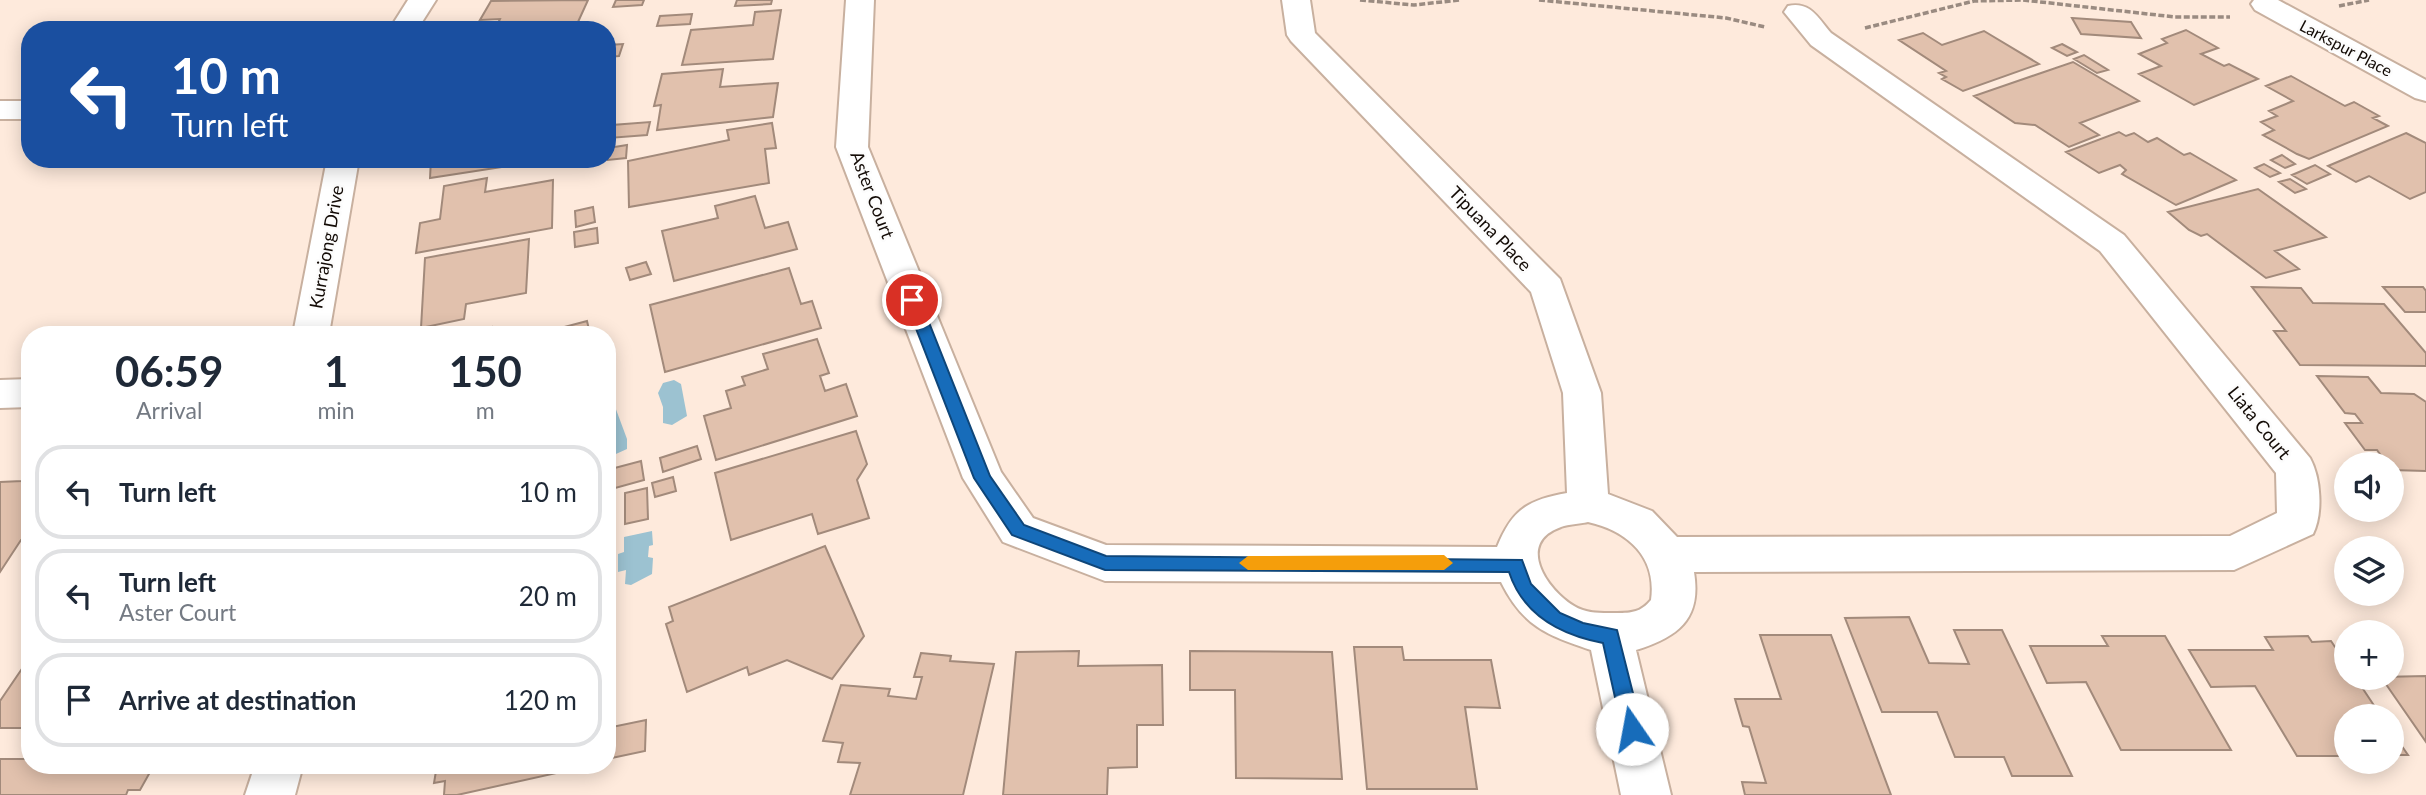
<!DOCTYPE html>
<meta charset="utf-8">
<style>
body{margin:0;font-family:Lato,sans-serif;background:#f6f6f7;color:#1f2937;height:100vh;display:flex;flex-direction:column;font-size:26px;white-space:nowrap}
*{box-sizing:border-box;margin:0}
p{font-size:23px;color:#747a83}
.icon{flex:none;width:38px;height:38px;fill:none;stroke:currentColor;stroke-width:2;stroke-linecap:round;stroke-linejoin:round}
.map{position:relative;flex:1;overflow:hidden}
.drawer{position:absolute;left:21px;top:326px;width:595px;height:448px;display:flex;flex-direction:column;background:#fff;border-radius:28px;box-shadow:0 4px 18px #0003}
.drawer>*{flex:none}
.banner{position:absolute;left:21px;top:21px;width:595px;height:147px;border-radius:28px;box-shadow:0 4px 18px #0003;background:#1a4fa0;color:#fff;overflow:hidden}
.fabs{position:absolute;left:2334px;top:452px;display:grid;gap:14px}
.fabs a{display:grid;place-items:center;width:70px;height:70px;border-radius:50%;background:#fff;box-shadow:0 4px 18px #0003;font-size:35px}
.pin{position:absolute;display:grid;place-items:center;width:60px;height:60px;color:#fff;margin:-30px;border:4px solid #fff;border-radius:50%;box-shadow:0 2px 7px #0007}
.me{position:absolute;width:77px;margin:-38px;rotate:348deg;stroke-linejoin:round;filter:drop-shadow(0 0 5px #0008)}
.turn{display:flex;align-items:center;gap:24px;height:147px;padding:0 35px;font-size:32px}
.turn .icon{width:91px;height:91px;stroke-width:2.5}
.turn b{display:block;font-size:49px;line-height:60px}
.eta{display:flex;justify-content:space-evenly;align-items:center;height:119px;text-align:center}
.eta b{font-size:42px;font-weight:700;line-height:49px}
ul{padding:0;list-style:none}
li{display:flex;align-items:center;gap:21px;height:94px;margin:0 14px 10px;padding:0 21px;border:4px solid #e0e1e3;border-radius:28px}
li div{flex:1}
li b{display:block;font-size:26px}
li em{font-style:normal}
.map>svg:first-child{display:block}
.water{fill:#9cc2d1}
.building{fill:#e1c1ad;stroke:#a28a7b;stroke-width:2}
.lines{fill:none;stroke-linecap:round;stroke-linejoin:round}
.minor-casing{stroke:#c8b09f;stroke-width:4}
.path{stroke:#9a8b81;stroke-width:3.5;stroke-dasharray:6 2.5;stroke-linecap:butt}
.minor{fill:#fff;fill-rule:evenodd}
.route{fill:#176cba;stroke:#0f4679;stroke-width:2}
.slow{fill:#f59e0b}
.labels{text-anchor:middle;stroke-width:5;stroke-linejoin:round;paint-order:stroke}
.far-street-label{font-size:16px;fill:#130b06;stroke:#fcfcfc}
.street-label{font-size:18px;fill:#130b06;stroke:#fcfcfc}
</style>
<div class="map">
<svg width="2426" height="795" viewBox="0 0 2426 795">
<rect width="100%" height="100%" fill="#feeadc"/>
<path class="water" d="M674,380L681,384L687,416L672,425L663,423V407L658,393L663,383Z
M614,404L627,439V449L607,458V407Z
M652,531L653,545L649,546L648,557L653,558L652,574L631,585L625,584L626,570L618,572V554L624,552V537Z"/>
<path class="building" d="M588,0L578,22L568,23L565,30H487L496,28L500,19L480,20L491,1Z
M616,0H644L642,5L613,7Z
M737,0H772L771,4L735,6Z
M781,10L773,59L682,65L691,30L753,25L755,12Z
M692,14L690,24L657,26L660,16Z
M2072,18L2131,22L2141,38L2081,34Z
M2186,30L2218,48L2201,54L2224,66L2229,64L2258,79L2194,105L2139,74L2161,66L2139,54L2167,43L2162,39Z
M1984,31L2039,64L1963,91L1942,79L1946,77L1939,73L1946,71L1899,40L1923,33L1942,45Z
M623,44L619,56L607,57L608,45Z
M2062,44L2077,52L2067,56L2052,48Z
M2084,55L2108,70L2097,73L2074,59Z
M2073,62L2139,101L2080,123L2099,135L2069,147L2035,125L2015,123L1974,96Z
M723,69L720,87L778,83L773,117L657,130L661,105L654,106L662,74Z
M2291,76L2345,106L2354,102L2379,116L2373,118L2388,126L2309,159L2297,154L2263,135L2274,130L2261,122L2277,116L2269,111L2293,101L2266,86Z
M650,122L647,135L609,138L612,125Z
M772,123L776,148L765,149L769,183L629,207L628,161L729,140L727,130Z
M2119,132L2126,136L2134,133L2148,142L2157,138L2184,155L2190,153L2236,180L2176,205L2122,174L2126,170L2120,165L2099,173L2066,152Z
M2406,133L2426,143V192L2410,199L2369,176L2356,182L2328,166Z
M627,145L626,158L608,160V148Z
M2282,155L2295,164L2285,168L2271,160Z
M431,159H555L430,178Z
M2264,164L2280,173L2270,177L2255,168Z
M2315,165L2330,174L2307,184L2292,175Z
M487,178L485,192L553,180L552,228L416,253L420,223L440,219L444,186Z
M2290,179L2306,189L2295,193L2279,182Z
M2258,189L2326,237L2275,251L2299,269L2266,278L2207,234L2201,236L2189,230L2168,212Z
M755,196L765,228L788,222L797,249L674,281L662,231L718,218L715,206Z
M593,207L595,222L576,227L575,211Z
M597,228L598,243L575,247L574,232Z
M529,239L526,293L466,304L464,319L421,328L425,258Z
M646,262L651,274L630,280L626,268Z
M789,268L801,304L812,301L821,328L665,372L650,305Z
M2252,287L2301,288L2313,303L2384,304L2426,353V366L2300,365L2274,331H2286Z
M2383,287H2423L2426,291V312H2405Z
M587,321L590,334H538Z
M492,327L493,334H463Z
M817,339L829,373L820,376L825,391L846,384L857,416L716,460L704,416L731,408L726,391L745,385L742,377L768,369L763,354Z
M2317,376L2368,377L2381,393L2414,394L2426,402V471L2392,470V464H2387L2377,450H2365L2345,423H2362L2355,414L2345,413Z
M856,431L867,464L857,480L869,518L818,534L812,514L731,540L715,473Z
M697,446L701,459L663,472L660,458Z
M641,461L644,480L608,490L607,470Z
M30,469V535L21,540L0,572V482L22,481Z
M673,477L676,491L655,497L652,483Z
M647,488L648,519L625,524V493Z
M825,546L864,636L832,679L787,660L749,675L747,667L687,692L666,624L673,621L669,607Z
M1909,617L1929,663L1969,664L1954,630H2002L2072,776H2012L2004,757H1955L1937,712H1882L1845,618Z
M1760,635H1831L1891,795H1745L1742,782L1766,783L1749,727L1743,726L1735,699H1781Z
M2102,636H2165L2231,750H2121L2086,682L2047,683L2030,646H2108Z
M2308,636L2312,642L2331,641L2347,665V677H2355L2381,716H2347V756H2297L2255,686L2211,687L2189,650H2273L2265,637Z
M1354,647H1402L1404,660H1491L1500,708L1465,707L1477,789H1367Z
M1079,651L1078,666L1162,665L1163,725H1137V767L1108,768L1107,795H1003L1016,652Z
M1190,651L1332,652L1342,779L1236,778L1235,690H1190Z
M921,653L951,656L950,661L994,664L963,795H850L860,763L838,762L843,743L823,741L841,685L890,689L888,696L916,699L922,677H914Z
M30,657V728H0V701Z
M2426,676V742L2381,677Z
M646,720L645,751L607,759V728Z
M2392,732L2408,755H2392Z
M0,759H30V765H154L140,790H128L126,795H0Z
M437,765H561V772L457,795H444L445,781L434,783Z"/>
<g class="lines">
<defs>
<path id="minor" d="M408,0H436L417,30H389Z
M846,0H874L868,147L1001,472L1033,518L1106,545L1497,547C1512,510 1527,500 1567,493L1563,393L1531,292L1291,41L1287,35L1282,0H1310L1315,33L1560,279L1601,393L1608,494L1652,511L1677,537L2230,536L2277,513L2276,473L2100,251L1811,45L1784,12L1788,6C1810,1 1818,18 1831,33L2124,235L2310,458C2321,478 2323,514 2313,534L2234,570L1694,572C1702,620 1677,637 1636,650L1671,795H1621L1591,650C1546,635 1523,626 1501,582L1105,581L1003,542L963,478L836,147ZM1588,522C1628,531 1657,557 1651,600C1641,612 1632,613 1617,613C1602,613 1587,614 1574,606C1547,590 1515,543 1561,527C1569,524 1579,524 1588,522Z
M2254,0H2278L2426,80V101L2415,98L2255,10L2251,4Z
M0,101H30V119H0Z
M327,159H359L329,334H293Z
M30,379V407L0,408V380Z
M255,765H303L295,795H245Z"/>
</defs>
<use href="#minor" class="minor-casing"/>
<path class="path" d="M1360,0L1414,5L1460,0
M1539,0L1726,18L1765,27
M2339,6L2369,0
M1865,28L1974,1L2023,0L2175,17H2230"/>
<use href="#minor" class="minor"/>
</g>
<path class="route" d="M912,295L920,300L990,476L1024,525L1106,556L1522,560L1531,584L1560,613L1583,623L1617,630L1642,729L1639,735L1632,738L1625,735L1622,729L1603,643C1561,635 1523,615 1509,572L1105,570L1012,535L974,478L905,300Z"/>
<path class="slow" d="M1444,555L1453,563L1444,570H1248L1239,563L1248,556Z"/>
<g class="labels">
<g class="far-street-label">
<text transform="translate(2346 48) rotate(28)" y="6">Larkspur Place</text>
</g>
<g class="street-label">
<text transform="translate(872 195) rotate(69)" y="6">Aster Court</text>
<text transform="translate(1490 229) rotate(46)" y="6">Tipuana Place</text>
<text transform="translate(327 247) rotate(-80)" y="6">Kurrajong Drive</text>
<text transform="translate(2259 423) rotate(51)" y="6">Liata Court</text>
</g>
</g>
</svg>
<div class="fabs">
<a><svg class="icon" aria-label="sound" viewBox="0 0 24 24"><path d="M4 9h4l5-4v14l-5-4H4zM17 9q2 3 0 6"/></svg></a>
<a><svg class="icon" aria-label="layers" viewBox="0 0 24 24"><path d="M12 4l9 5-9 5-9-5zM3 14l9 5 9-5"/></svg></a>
<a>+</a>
<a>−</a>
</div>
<div class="pin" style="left:912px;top:300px;background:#d93025"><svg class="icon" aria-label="arrive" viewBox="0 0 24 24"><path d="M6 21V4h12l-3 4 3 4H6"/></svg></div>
<svg class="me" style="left:1632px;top:729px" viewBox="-20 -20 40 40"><circle r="19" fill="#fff"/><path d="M0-13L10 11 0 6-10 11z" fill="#176cba"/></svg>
<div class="banner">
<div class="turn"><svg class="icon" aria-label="left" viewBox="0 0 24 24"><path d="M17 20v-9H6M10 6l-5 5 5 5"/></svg><div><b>10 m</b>Turn left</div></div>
</div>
<section class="drawer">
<div class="eta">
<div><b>06:59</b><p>Arrival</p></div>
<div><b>1</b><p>min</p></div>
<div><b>150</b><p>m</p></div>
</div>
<ul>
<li><svg class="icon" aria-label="left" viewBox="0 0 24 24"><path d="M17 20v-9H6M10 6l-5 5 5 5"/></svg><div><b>Turn left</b></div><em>10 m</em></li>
<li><svg class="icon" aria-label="left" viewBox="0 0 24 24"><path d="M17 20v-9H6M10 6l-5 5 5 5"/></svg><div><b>Turn left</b><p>Aster Court</p></div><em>20 m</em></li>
<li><svg class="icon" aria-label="arrive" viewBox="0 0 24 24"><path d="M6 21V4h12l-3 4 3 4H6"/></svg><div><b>Arrive at destination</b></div><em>120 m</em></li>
</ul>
</section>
</div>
